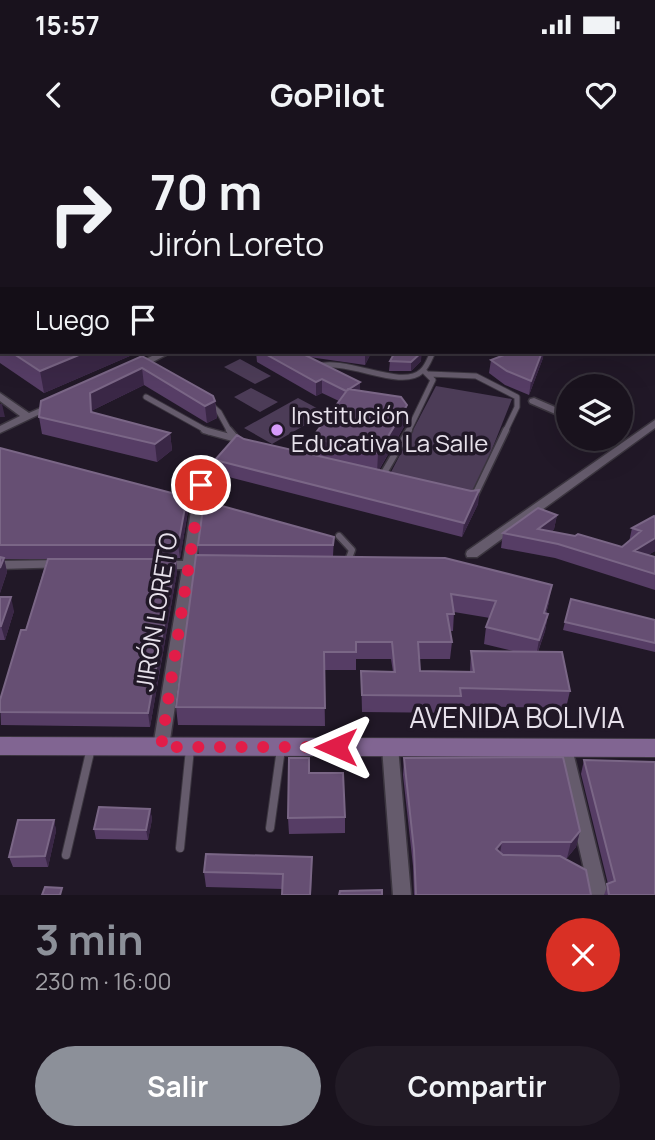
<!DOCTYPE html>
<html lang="es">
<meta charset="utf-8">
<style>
body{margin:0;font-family:Manrope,sans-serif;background:#221b26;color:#f1f3f6;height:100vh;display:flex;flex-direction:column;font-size:26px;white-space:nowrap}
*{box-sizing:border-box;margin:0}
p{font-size:23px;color:#9f9ea4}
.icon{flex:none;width:38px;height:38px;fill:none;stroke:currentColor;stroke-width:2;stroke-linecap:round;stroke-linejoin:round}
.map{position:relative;height:755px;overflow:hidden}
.side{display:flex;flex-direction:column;background:#19121d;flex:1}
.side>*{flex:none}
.banner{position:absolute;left:0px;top:0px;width:656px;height:214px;box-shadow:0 7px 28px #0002,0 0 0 2px #37323b;background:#19121d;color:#f1f3f6;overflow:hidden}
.fabs{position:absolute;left:556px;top:234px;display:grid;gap:14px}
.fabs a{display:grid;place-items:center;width:77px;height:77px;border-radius:50%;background:#19121d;box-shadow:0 7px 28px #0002,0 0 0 2px #37323b;font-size:35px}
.pin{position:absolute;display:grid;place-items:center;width:60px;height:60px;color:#fff;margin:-30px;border:4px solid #fff;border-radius:50%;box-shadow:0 2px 7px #0007}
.me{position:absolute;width:77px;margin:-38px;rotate:270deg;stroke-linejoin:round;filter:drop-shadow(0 0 5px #0008)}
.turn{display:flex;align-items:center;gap:24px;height:147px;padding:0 35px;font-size:32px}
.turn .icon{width:91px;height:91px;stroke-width:2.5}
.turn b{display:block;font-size:49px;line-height:60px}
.then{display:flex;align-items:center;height:66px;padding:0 35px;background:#0003;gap:14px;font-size:26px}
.round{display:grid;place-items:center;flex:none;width:74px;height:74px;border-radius:37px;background:#221b26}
.headline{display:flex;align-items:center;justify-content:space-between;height:119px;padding:0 35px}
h1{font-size:42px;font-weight:700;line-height:52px;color:#8c9099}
.cta{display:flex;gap:14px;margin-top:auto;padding:14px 35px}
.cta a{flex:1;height:80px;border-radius:42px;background:#8c9099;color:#fff;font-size:28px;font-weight:700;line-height:80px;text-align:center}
.cta a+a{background:#221b26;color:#f1f3f6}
.status{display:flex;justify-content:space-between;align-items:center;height:49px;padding:0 35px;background:#19121d;direction:ltr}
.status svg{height:19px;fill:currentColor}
header{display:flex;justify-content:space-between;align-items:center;height:91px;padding:0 35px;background:#19121d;font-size:32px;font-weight:700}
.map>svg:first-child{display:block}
.green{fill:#4c3c57}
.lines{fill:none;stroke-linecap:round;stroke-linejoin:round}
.service-far2-casing{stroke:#3b353f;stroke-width:7}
.service-far1-casing{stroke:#3b353f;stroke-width:9}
.service-casing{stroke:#3b353f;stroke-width:10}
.minor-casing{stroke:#3b353f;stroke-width:3}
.secondary-casing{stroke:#3b353f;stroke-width:2}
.service-far2{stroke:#655b6c;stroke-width:5}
.service-far1{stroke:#655b6c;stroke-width:6}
.service{stroke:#655b6c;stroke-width:8}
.minor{fill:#655b6c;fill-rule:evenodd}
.secondary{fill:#816592;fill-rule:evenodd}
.wall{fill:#563d65;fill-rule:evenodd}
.shaded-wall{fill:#3a2746}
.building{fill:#664f73;stroke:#7a6686;stroke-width:2}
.route{stroke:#e11d48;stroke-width:12;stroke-dasharray:0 21.6}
.poi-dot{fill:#d69bfa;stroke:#211827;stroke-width:2.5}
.labels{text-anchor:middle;stroke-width:7;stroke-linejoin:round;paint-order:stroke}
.poi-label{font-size:24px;fill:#e7e1eb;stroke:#211827;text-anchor:start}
.street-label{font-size:24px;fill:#e7e1eb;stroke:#211827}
.near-street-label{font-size:28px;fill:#e7e1eb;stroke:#211827}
</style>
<div class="status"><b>15:57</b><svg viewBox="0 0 49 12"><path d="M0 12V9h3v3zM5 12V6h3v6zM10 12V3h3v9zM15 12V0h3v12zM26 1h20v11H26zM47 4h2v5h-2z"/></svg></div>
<header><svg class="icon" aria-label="back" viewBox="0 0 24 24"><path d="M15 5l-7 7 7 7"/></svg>GoPilot<svg class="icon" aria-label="heart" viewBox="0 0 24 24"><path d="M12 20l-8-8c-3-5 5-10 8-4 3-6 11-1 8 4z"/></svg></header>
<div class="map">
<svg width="655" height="755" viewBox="0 0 655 755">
<rect width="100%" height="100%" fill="#211827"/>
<path class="green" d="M240,219L271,236L255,244L224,227Z
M436,246L512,259L475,352L390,334Z
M251,248L278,262L260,272L234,257Z
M298,258L326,273L272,304L244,288Z"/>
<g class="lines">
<defs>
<path id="service-far2" d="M315,227C346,216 401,251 422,231C427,227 430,218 433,212
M429,234L476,236L517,257V267L505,292
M146,257L209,292
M209,263L219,272L230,292
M408,292L433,240L423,230"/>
<path id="service-far1" d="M204,290L233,298
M229,290L240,303
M381,338L409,290
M474,357L506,290
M339,396L352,410L348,421"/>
<path id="service" d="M270,688L281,609
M180,708L190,609
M66,715L91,608"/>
<path id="minor" d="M374,0L386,2H375Z
M588,0L600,2H589Z
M617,0H625L616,2Z
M654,17H655V21H654Z
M0,50H2V55H0Z
M654,92H655V97H654Z
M655,105V111H654V106Z
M654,131L655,132V138H654Z
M654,185H655V192H654Z
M160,212H172L141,228H133L132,226Z
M0,253L29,273L54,262L59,265L0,293V286L20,276L0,261Z
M534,258L569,273V280L530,263L529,261L530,259Z
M655,280V288L477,417H467L466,414L467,411Z
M201,341L207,345L196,421H210L216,425L210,429H195L169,607L166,611L161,613L156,611L153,607L182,429H161L155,425L161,421H183L195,345Z
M63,420L68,421L69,424L68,427L0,429V421Z
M390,601L395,603L398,607L411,755H393L382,607L385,603Z
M564,602L569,604L572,608L608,755H590L556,608L559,604Z"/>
<path id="secondary" d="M0,597L655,599V617L0,615Z"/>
</defs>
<use href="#service-far2" class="service-far2-casing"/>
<use href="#service-far1" class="service-far1-casing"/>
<use href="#service" class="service-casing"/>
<use href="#minor" class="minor-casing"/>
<use href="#secondary" class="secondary-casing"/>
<use href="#service-far2" class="service-far2"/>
<use href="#service-far1" class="service-far1"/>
<use href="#service" class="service"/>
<use href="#minor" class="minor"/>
<use href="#secondary" class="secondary"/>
</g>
<path class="wall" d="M498,0H542L538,2H504Z
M0,107L2,108V212H50L52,213L54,212H139L44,253L0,223Z
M256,212H370V215L365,225L309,217L360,251L406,283L379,330L471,351L479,350L478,364L462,397L217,334L215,320L244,299L312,315V298L339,261L322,253L316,256L257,222Z
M142,216L215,261L217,278L207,283L144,245L93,270V273L170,293L172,310L157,322L42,294L39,277Z
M543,218L529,255L505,245L489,233L491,220Z
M390,221H421L411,231H389Z
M0,308L187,357L188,371L180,418L139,419H176L177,432L150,587L1,585L0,560L26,490L47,419H4L7,432L0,453Z
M557,375L554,389L551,392L622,407L629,402L632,388L655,377V411L648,415L655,417V450L555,418L501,408L503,393Z
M334,397L333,416L549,462L546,474H548L545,491L538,512L570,551L566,568L460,566L459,573L362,572L361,531L393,532L391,519H356V530H324L325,586L178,585L176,567L199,415L198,405ZM454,472L490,478L486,487L484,504L513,511H471L470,532L420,531L419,519H450L452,502L450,491H453Z
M0,457L14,471L5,500H0Z
M655,480V512L563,490L565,482Z
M404,618L580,691L576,707L567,718H564L591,755H414L413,726L403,635Z
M584,620L655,755H604L608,744L581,634Z
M150,669L152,679L148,700L96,699L94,689Z
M345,677V693L289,694L288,678Z
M54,680L56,691L48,727H13L9,717Z
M312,717L311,755H282L283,749L206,747L204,732Z"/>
<path class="shaded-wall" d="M0,0H17V2H2V8L0,9Z
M260,0H283L278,2H255Z
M462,0H480L476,2H458Z
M523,0H542L538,2H523Z
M2,34V44L0,45V35Z
M2,158V181L0,182V159Z
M86,212H139L44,253L40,231Z
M365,212H370V215L365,225Z
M422,212L421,221L411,231V222Z
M542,212H544L543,218L529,255L531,241Z
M142,228L144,245L93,270L94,290L91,272L90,253Z
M322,239V253L316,256V242Z
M360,242V256L346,251Z
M215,261L217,278L207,283L205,266Z
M0,264H2L5,277H0Z
M407,265L406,283L377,333L378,313Z
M170,293L172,310L157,322L155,304Z
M479,350L478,364L462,397L464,383Z
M187,357L188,371L180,418L178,405Z
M557,375L554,389L540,400L538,389Z
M655,398V411L631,425L634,411Z
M4,418L7,432L0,453V428Z
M176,419L177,432L150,587L148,573Z
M552,445L549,462L541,491L544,473Z
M11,457L14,471L5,500L1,486Z
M548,474L545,491L536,517L539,500Z
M150,669L152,679L148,700L146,690Z
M54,680L56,691L48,727L45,716Z
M580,691L576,707L567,718L571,702Z
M502,702L499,719L496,709Z"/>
<path class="building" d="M34,0H260L255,2H26Z
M292,0H341L345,2H290Z
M430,0H462L458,2H426Z
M0,107L2,108V136L0,135Z
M2,146V158L0,159V147Z
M0,177L2,178V205L0,204Z
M11,212H50L52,213L54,212H86L40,231Z
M262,212H299L360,242L346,251L322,239L316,242Z
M395,212H422L411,222L390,221Z
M512,212H542L531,241L507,231L491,220Z
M142,216L213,256L215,261L205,266L142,228L90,253L91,272L170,293L155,304L39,277L41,261Z
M348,249L401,257L407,265L378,313L312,298Z
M237,295L244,299L471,351L479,350L464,383L215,320Z
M0,308L187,357L178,405H0Z
M204,361L334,397L333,405H198Z
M538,368L557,375L538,389L575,396L578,394L622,407L641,391L632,388L654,376L655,377V398L634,411L655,417V434L558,404L503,393Z
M196,415L445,418L552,445L544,473L548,474L539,500L486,487L496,461L451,454L454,474H447L452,502H418L420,531L474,532L471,511L562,512L570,551L460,548L461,556L362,555L361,531L395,532L392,502H356V512H324L325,568L176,567Z
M0,417L4,418L0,428Z
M48,419H176L148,573L0,572V560L21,490H26Z
M0,457H11L1,486H0Z
M571,459L655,480V503L565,482Z
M563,617L580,691L571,702H502L496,709L503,715L560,716L586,730L591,755H416L414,710L404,618Z
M289,618H309V633H343L345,677L288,678Z
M584,620L655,622V755H609L607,744L615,741Z
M99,667L150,669L146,690L94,689Z
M18,680H54L45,716L9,717Z
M206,714L312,717L310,755H282L283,734L204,732Z
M45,747L62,748L60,755H42Z
M382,750V755H339L340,751Z"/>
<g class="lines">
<path class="route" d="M201,345L161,607H336"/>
</g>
<circle class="poi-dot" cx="277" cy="290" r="7"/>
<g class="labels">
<g class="poi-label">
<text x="291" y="284">Institución<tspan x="291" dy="28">Educativa La Salle</tspan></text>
</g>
<g class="street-label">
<text transform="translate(157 472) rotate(-81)" y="8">JIRÓN LORETO</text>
</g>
<g class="near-street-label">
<text x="517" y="588">AVENIDA BOLIVIA</text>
</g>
</g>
</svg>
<div class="fabs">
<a><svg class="icon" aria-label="layers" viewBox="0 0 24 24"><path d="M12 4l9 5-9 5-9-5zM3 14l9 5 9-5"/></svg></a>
</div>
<div class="pin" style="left:201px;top:345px;background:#d93025"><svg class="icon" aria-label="arrive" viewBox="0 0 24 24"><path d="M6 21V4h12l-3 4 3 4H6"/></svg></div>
<svg class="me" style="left:336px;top:607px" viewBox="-20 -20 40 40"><path d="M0-17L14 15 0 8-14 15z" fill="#e11d48" stroke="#fff" stroke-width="4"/></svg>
<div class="banner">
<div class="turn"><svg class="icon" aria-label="right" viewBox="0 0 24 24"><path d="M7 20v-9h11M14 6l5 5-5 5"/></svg><div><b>70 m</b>Jirón Loreto</div></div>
<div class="then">Luego<svg class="icon" aria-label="arrive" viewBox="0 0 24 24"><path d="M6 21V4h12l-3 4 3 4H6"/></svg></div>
</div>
</div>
<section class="side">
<div class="headline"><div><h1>3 min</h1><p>230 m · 16:00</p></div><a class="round" style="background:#d93025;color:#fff"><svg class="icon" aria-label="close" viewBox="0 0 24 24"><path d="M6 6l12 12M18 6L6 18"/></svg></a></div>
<div class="cta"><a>Salir</a><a>Compartir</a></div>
</section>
